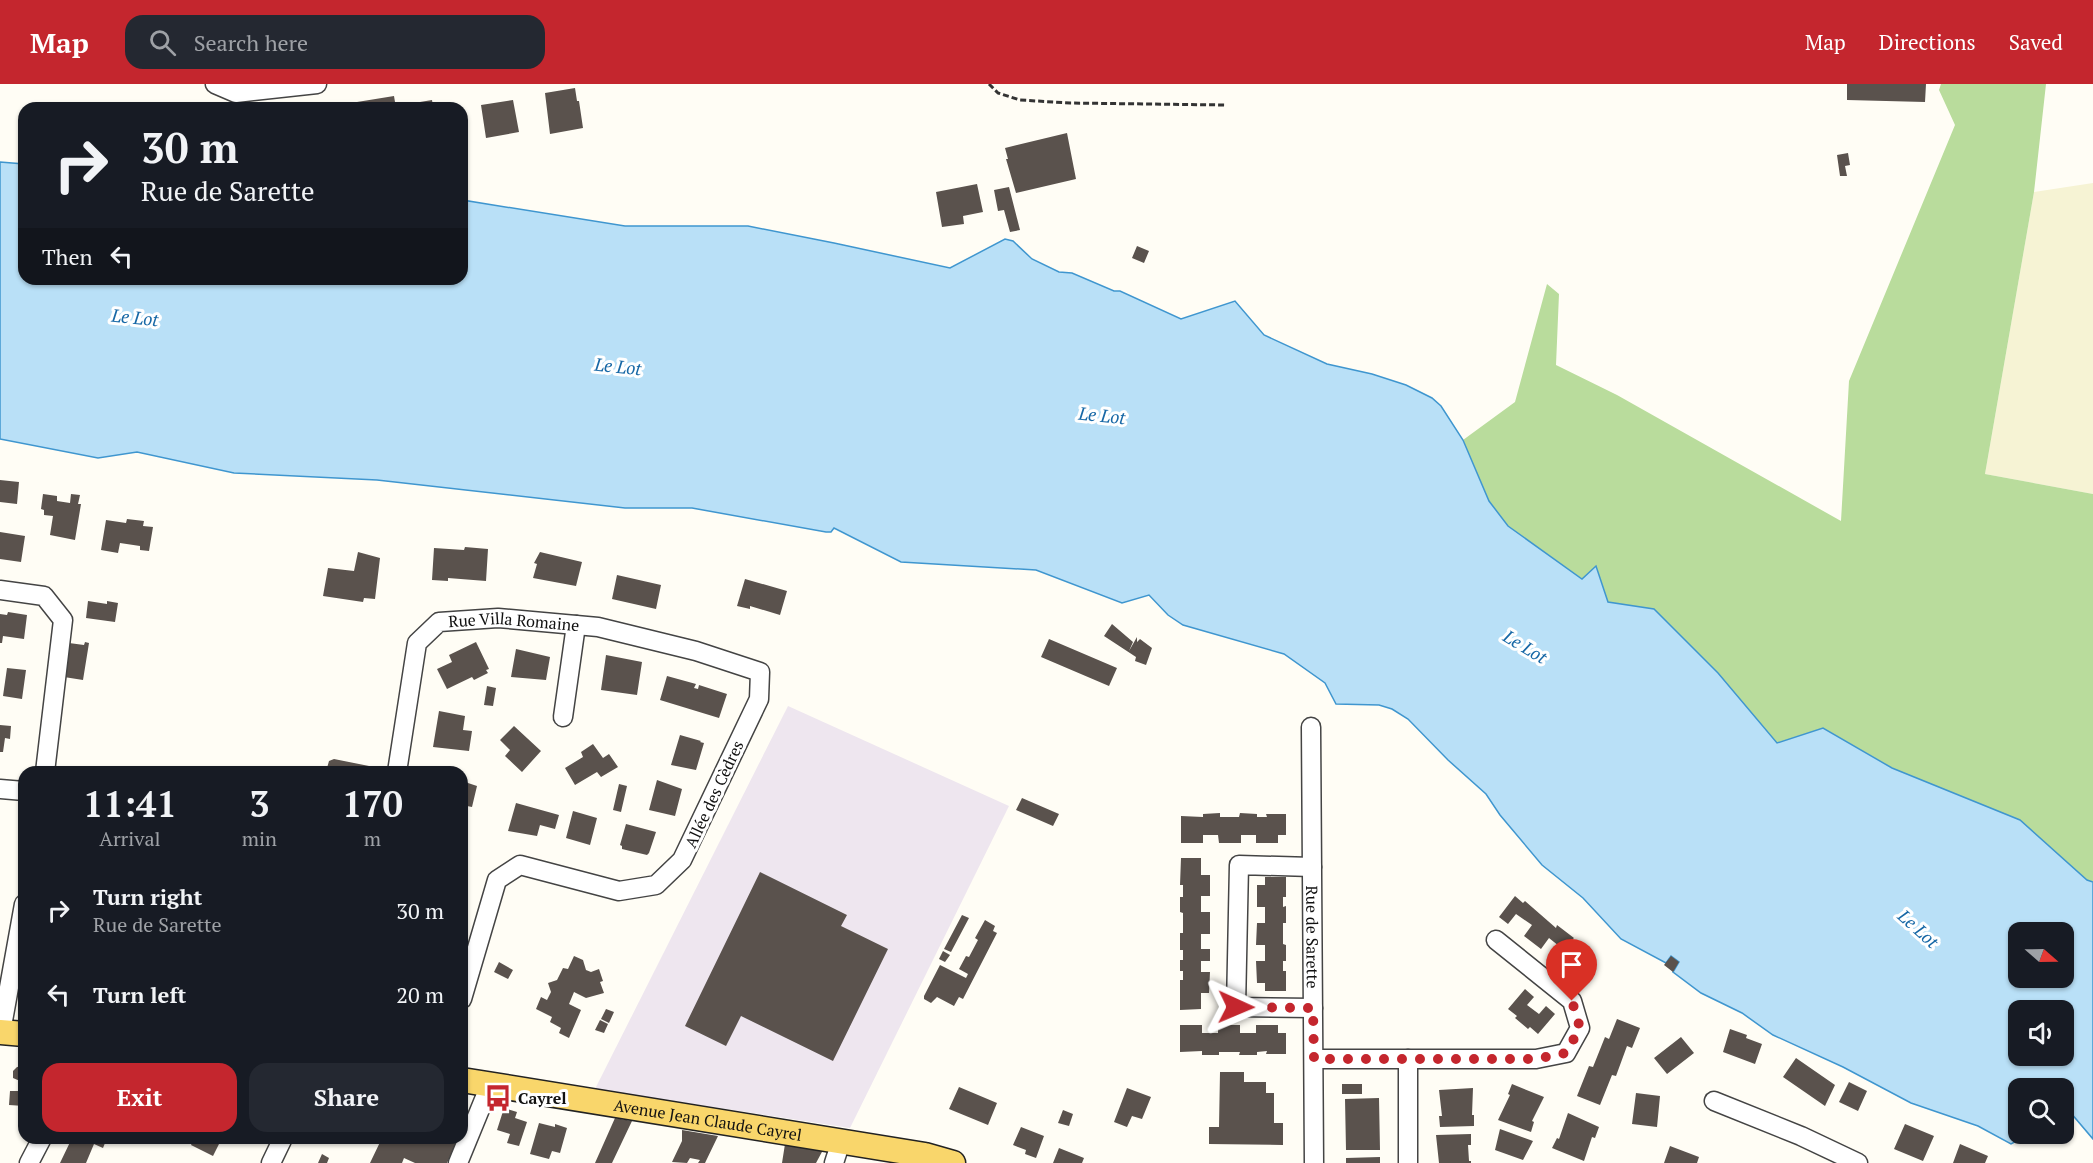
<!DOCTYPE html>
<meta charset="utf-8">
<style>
body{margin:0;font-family:"PT Serif",serif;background:#242831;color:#f1f3f6;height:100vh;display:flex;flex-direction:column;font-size:22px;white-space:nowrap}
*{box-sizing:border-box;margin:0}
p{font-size:20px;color:#9ea1a6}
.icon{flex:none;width:33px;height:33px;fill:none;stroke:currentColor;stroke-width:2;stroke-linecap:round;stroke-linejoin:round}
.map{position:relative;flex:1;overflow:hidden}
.side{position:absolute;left:18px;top:682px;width:450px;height:378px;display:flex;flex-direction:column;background:#171b24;border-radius:18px;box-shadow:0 2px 4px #0004}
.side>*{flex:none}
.guide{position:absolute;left:18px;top:18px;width:450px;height:183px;border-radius:18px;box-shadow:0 2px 4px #0004;background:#171b24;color:#f1f3f6;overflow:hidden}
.needle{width:39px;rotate:110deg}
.fabs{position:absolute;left:2008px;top:838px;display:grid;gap:12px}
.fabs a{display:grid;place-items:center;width:66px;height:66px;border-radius:12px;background:#171b24;box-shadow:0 2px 4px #0004;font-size:30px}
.pin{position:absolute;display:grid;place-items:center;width:51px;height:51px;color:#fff;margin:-62px -26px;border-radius:50% 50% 50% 0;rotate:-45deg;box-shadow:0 0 6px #0007}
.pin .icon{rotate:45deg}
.me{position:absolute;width:66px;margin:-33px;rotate:91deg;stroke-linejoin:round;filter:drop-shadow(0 0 4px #0008)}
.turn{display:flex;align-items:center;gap:21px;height:126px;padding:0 24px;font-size:27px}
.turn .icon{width:78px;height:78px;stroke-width:2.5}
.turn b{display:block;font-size:42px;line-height:51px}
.then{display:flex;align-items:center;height:57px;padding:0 24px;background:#0003;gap:12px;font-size:22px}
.eta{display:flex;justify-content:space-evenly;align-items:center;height:102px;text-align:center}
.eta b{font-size:36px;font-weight:800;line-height:42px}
.primary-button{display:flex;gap:12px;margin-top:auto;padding:12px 24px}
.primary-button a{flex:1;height:69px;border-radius:18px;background:#c4262e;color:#fff;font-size:24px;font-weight:800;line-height:69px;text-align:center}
.primary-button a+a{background:#242831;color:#f1f3f6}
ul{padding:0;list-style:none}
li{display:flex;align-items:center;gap:18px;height:84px;padding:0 24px}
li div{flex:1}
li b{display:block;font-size:22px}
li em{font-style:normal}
header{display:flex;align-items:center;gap:36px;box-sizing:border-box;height:84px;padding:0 30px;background:#c4262e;color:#fff}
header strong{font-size:28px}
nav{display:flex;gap:33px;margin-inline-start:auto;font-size:21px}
.search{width:420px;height:54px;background:#242831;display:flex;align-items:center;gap:15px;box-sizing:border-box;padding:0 21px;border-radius:18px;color:#9ea1a6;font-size:22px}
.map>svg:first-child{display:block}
.industrial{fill:#eee6ef}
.farmland{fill:#f6f3d4}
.forest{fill:#b9dc9c}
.water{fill:#b9e0f7;stroke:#3f96cf;stroke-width:1.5;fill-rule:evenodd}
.building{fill:#5a524d}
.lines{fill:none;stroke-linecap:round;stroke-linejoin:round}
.minor-casing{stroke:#444;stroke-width:21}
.major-casing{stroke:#222;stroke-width:27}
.path{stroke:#333;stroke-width:3;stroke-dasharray:6 3;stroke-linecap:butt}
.minor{stroke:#fff;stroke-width:18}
.major{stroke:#f9d66b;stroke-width:24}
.route{stroke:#c4262e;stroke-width:10;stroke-dasharray:0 18}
.labels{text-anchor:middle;stroke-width:6;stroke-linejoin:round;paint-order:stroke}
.street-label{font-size:16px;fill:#111;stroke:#fff}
.poi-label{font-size:16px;font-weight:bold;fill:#111;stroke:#fff;text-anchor:start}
.water-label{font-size:18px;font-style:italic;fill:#1768a6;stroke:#fff}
</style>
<header>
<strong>Map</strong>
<div class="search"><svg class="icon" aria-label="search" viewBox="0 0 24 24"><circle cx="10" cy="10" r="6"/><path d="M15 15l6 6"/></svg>Search here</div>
<nav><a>Map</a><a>Directions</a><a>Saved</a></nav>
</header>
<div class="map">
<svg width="2093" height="1079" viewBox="0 0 2093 1079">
<rect width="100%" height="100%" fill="#fffdf5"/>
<path class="industrial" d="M788,622L1009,722L850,1044L595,1005Z"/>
<path class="farmland" d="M2093,99V410L1985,390L2034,108Z"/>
<path class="forest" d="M1941,0H2046L2034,108L1985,390L2093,410V798L2087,796L1823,644L1777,659L1718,589L1654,525L1608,518L1596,482L1582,495L1508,442L1489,417L1463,356L1515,318L1547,200L1559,210L1556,281L1617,311L1841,437L1849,297L1955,41L1939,6Z"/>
<path class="water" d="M0,78L24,80V195H462V116L625,142H748L834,159L950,184L1005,155L1013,157L1032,175L1059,188L1072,189L1114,207H1120L1181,235L1235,217L1264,251L1327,280L1372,290L1406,301L1432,314L1441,322L1463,356L1489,417L1508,442L1582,495L1596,482L1608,518L1654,525L1718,589L1777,659L1823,644L1892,684L2020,736L2087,796L2093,798V1055L2070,1028L2064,1031V1005H2019V1050H2030L2011,1060L1978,1042L1911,1019L1843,983L1773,951L1742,929L1701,909L1673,888L1679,878L1671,872L1666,879L1621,855L1583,814L1542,781L1500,731L1486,710L1448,676L1408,635L1392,625L1379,621L1336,620L1325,599L1284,570L1183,541L1168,531L1149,511L1122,519L1036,486L901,478L834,444L831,448H826L692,424H625L377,396L234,389L137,368L98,374L0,355ZM2019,849H2064V894H2019ZM2019,927H2064V972H2019Z"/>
<path class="building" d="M1847,0H1926L1925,18L1847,16Z
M575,4L577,17H579L583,44L550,50L545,9Z
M394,12L396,24H358L357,18Z
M432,16L433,22L454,19L455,24H414V19Z
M513,16L519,48L486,54L481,21Z
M1067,49L1076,95L1016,109L1006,75H1008L1005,64Z
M1848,69L1850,81L1845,82L1847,92H1840L1837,71Z
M977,100L983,128L963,132L964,140L942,143L936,108Z
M1009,103L1020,146L1010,148L1004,126L998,127L994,106Z
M1137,162L1149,167L1144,179L1132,174Z
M0,396L19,398L17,420L0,418Z
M43,410L57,412V417L70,419L71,410L80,411L78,420H81L75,456L50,451L53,432L44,431V426L41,425Z
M127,435L144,437L143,442L153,443L149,467L140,466V462L120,459L118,469L101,466L106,436L126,439Z
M0,448L25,452L21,478L0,475Z
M465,463L488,465L486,497L448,494V497L432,496L434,464L464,466Z
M358,468L380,474L375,515L364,514L363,518L323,512L328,484L354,487Z
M540,468L582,478L576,502L533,494L537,480L534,479Z
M617,491L661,501L656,525L612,515Z
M745,495L787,507L780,531L750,522V525L737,522Z
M88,517L107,520V517L118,519L115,538L86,534Z
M8,528L27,531L24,555L3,552L2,559H0V530L7,531Z
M1112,540L1133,558L1129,567L1137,553V558L1140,555L1152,564L1146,581L1135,577L1136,573L1104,552Z
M1049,555L1117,584L1109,602L1041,573Z
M85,558L89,559L83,596L64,593L69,559L84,561Z
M476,558L489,585L486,586L488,589L474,596L472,593L447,605L437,585L452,578L449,571Z
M516,565L550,573L546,596L511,593Z
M606,571L642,578L637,611L601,606Z
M7,584L26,586L22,615L3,612Z
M667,592L696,600L694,604L698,605L699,601L727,610L719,634L660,616Z
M487,602L496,604L493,622L484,621Z
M439,627L465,632L463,646L472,647L469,667L433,663Z
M0,641L11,642L10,655L5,654L3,668H0Z
M514,642L541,667L522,688L505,672L510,666L500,656Z
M680,651L701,657L700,658L704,659L696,686L671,681Z
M593,660L603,674L609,670L618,683L601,693L597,688L575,701L565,684L583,673L581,668Z
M334,675L369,682L367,688H330L327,684L329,677Z
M657,696L682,705L675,732L649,726Z
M465,698L477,702L472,723L462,721V705H464Z
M619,700L627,702L621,728L613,726Z
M1022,714L1059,730L1053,742L1016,726Z
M516,719L559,731L555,745L540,741L537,752L508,747Z
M573,727L597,734L590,761L566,754Z
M1220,729V733H1239L1240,729L1257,730V733H1267L1266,730H1286V751H1278V759H1256V751H1241V759H1219L1218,751H1203V759H1181V732L1203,733V730Z
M626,740L656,748L649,769L647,771L622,765V762L620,761Z
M1181,774H1201V791H1210V812H1201V828H1210V850H1201V865H1210V877H1201V888H1210L1209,909H1201V925L1180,926V896H1183V887H1180V876H1183V866H1180V849H1183V829L1180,828V813H1183V801H1180Z
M760,788L847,831L841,842L888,865L833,977L741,932L726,962L685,942Z
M1265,793H1286V813H1283V823L1286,822V839H1283V860L1286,861V877H1283V887H1286V907H1265V899H1257L1256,877H1265V861H1256L1257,839H1265V823H1257V801H1265Z
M1515,812L1523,819L1525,817L1556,844L1557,841L1574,854L1572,856L1590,869L1574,890L1556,876L1564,866L1549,854L1541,865L1524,852L1532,841L1516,830L1508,840L1499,833Z
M962,831L969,834L951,868L944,865Z
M985,836L995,842L993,847L997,849L963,915L959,913L954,922L937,913L931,919L924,915V912L940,881L966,894L968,890L959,885L966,872L969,873L978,856L975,854Z
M943,867L950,871L945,878L939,875Z
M574,872L583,876L586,886L591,888L599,885L603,897L600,898L604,909L586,914L574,908L569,920L581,926L569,954L559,949L561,944L550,938L552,933L536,925L541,913L547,916L551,908L548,899L557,896L563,884L568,885Z
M1671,872L1679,878L1673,888L1664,881Z
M499,878L513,886L508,895L494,888Z
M1525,905L1534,913L1527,921L1539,930L1546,922L1555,930L1538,950L1530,943L1528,945L1515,934L1517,932L1508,925Z
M606,925L614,928L609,939L601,935Z
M1617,935L1640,944L1632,964L1627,962L1616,992L1612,991L1600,1021L1577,1012L1589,982L1593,983L1605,953L1609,955Z
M600,936L608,940L604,949L595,946Z
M1180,941H1202V949H1218V941H1240V949H1256V941H1278V949H1286V970H1266L1267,967L1257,968V971H1239L1240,968H1219V971H1202V967L1180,968Z
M1730,945L1747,951L1746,954L1762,960L1755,980L1723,968Z
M1681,953L1694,969L1667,990L1654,974Z
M1796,974L1835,1001L1825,1022L1783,993Z
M24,982V1022L9,1021L10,1007H19L20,997L13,994V987L17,983Z
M1220,988H1244V998H1266V1009H1274V1039H1283V1061L1209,1060V1043H1219Z
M1849,998L1867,1007L1858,1027L1839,1018Z
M1342,1000H1362V1010H1342Z
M1512,1000L1544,1013L1532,1037L1534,1038L1531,1048L1498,1036L1510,1011L1508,1010Z
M959,1003L997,1019L988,1041L949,1025Z
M1127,1004L1151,1013L1142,1035L1132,1032L1127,1043L1114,1038Z
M1473,1004L1472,1031H1474V1042L1440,1043L1439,1032H1442L1439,1006Z
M1636,1009L1660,1012L1657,1043L1632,1040Z
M1379,1014L1380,1066H1346L1345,1015Z
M504,1024L517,1028L515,1034L527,1038L519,1062L507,1059L510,1050L497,1046Z
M1063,1026L1073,1030L1069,1042L1058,1039Z
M1568,1029L1599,1043L1595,1054L1592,1053L1584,1077L1552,1064L1557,1054L1559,1055Z
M615,1034L632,1037L612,1079H595Z
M539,1039L555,1043V1040L567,1044L560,1069L552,1067L549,1075L530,1070Z
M1905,1040L1934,1052L1923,1077L1894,1065Z
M1021,1043L1044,1052L1036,1074L1025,1070L1026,1066L1013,1061Z
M1500,1045L1533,1057L1523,1076L1495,1066Z
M682,1046L718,1052L705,1079H698L700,1076L690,1074L687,1079L672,1078L682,1057Z
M1471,1050V1061H1468L1469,1077H1471V1079H1439L1436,1051Z
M72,1054H107L103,1064L94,1060L86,1079H60Z
M194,1054H222L213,1072L191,1061Z
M382,1054H451L457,1057L447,1079H415L404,1074L402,1079H370Z
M785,1060L823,1066L816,1079H782Z
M1960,1060L1988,1072L1985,1079H1953Z
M1670,1062L1699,1073L1697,1079H1664Z
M1059,1064L1084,1074L1082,1079H1053Z
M322,1070L329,1074L327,1079H318Z
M1380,1073V1079H1346V1074Z"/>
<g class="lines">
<defs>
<g id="minor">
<path d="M215,0L236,9L317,0"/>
<path d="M0,506L44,512L63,536L45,688"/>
<path d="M563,633L576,541"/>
<path id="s1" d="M1311,643L1314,1079"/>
<path id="s2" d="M397,688L417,559L439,538L498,534L598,543L696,567L760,588L759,615L682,776L656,801L619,807L520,781L497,796L462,915"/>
<path d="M0,705L24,707"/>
<path d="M1312,783L1239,781L1236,923L1313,924"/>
<path d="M1,948L24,820"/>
<path d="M1314,975H1536L1566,969L1580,944L1572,917L1496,856"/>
<path d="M1408,975V1079"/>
<path d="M1714,1017L1801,1052L1858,1079"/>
<path d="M29,1079L42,1054"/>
<path d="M271,1079L283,1054"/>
<path d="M458,1079L490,1001"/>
<path d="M834,1079L841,1057"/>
</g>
<g id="major">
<path d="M0,948L24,950"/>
<path id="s3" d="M462,996L925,1071L953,1079"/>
</g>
</defs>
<use href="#minor" class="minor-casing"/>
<use href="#major" class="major-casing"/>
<path class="path" d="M989,0L998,9L1020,16L1070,19L1225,21"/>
<use href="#minor" class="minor"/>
<use href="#major" class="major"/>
</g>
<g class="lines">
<path class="route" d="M1236,923L1313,924L1314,975H1536L1566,969L1580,944L1572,917"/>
</g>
<defs>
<symbol id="bus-bare" viewBox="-9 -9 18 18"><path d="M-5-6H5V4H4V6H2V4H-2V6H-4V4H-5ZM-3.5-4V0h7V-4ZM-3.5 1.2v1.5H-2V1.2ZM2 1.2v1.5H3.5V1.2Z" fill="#c4262e" stroke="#fff" stroke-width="2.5" paint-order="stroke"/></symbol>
</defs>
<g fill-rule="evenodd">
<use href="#bus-bare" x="479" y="995" width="38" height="38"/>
</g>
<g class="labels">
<g class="street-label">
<text dy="6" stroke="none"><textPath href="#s2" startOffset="236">Rue Villa Romaine</textPath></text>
<text transform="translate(714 710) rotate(-65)" y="6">Allée des Cèdres</text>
<text dy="6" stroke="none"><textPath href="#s1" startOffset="210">Rue de Sarette</textPath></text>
<text dy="6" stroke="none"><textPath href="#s3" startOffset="249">Avenue Jean Claude Cayrel</textPath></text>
</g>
<g class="poi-label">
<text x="518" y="1020">Cayrel</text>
</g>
<g class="water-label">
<text transform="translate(135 234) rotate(6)" y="6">Le Lot</text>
<text transform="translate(618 283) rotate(6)" y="6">Le Lot</text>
<text transform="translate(1102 332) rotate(6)" y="6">Le Lot</text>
<text transform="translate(1525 563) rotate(31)" y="6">Le Lot</text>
<text transform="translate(1918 845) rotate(42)" y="6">Le Lot</text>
</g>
</g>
</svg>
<div class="fabs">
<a><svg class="needle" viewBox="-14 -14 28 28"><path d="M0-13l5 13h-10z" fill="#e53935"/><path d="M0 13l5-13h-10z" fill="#9ea1a6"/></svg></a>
<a><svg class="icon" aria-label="sound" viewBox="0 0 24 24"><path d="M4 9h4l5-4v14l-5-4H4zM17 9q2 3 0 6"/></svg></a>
<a><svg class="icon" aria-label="search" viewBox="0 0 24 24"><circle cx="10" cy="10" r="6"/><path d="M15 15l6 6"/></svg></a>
</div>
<div class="pin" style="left:1572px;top:917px;background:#d93025"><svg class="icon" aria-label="arrive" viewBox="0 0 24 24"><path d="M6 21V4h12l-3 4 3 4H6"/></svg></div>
<svg class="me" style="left:1236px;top:923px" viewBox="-20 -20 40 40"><path d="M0-17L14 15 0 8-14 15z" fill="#c4262e" stroke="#fff" stroke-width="4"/></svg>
<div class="guide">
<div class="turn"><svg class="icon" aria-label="right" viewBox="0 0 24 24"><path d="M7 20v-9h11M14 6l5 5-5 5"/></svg><div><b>30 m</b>Rue de Sarette</div></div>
<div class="then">Then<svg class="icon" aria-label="left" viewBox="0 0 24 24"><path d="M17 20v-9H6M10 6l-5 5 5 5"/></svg></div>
</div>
<section class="side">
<div class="eta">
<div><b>11:41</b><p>Arrival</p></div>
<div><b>3</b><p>min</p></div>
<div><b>170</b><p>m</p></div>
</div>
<ul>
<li><svg class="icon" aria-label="right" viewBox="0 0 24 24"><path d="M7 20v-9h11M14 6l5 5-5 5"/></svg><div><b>Turn right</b><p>Rue de Sarette</p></div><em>30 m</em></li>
<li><svg class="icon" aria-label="left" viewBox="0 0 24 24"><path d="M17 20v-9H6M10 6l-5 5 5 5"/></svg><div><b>Turn left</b></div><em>20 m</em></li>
</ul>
<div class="primary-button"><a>Exit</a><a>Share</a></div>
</section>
</div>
